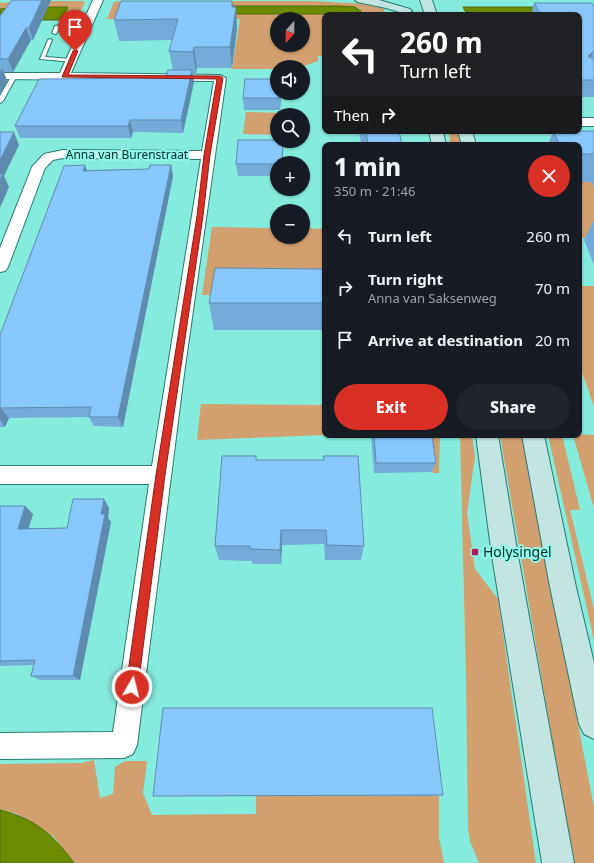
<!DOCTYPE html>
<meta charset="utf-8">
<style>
body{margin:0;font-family:"Noto Sans",sans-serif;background:#20242c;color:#f1f3f6;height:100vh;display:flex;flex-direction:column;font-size:15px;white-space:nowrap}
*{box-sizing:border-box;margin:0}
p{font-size:13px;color:#9ea1a6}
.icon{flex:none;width:22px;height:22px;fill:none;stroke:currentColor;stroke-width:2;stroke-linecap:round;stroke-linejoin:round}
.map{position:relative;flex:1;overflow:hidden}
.side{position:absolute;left:322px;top:142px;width:260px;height:296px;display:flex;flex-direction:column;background:#171b24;border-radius:8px;box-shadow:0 1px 3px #0004}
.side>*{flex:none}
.banner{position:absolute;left:322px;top:12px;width:260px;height:122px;border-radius:8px;box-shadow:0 1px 3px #0004;background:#202124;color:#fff;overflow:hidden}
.needle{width:26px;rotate:201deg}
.buttons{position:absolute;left:270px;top:12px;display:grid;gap:8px}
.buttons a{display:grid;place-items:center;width:40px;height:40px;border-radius:50%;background:#171b24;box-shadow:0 1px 3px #0004;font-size:20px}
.pin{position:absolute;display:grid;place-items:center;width:34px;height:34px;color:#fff;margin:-41px -17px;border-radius:50% 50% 50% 0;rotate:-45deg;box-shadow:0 0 4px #0007}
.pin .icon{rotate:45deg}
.me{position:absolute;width:44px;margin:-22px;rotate:8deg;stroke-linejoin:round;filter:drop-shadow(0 0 3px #0008)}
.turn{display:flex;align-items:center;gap:14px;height:84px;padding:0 12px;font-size:18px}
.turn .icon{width:52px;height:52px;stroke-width:2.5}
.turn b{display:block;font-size:28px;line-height:34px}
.then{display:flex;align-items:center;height:38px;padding:0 12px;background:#0003;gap:8px;font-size:15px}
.round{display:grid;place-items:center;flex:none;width:42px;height:42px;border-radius:21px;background:#20242c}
.overview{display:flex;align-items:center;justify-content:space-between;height:68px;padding:0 12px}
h1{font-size:24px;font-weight:800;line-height:30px}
.button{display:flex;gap:8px;margin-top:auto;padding:8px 12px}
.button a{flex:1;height:46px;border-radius:24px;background:#d93025;color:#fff;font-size:16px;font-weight:800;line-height:46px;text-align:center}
.button a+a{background:#20242c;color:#f1f3f6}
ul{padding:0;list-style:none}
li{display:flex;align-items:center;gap:12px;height:52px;padding:0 12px}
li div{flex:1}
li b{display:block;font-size:15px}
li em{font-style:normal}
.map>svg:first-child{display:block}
.green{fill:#d29f6e;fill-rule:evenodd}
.water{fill:#6c8b00;stroke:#4c6f0d}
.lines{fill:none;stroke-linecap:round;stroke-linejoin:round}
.lane-casing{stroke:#2a7a71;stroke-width:2}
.street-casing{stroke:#2a7a71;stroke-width:2}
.secondary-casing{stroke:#2a7a71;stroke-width:2}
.lane{fill:#fff;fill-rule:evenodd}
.street{fill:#fff;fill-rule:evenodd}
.secondary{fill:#c2e5e1;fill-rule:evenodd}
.wall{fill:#75abd8}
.shaded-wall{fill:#5f8bb0}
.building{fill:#88c7fb;stroke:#5f8bb0}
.route{fill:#d93025;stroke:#8d1f18}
.poi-dot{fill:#ab1b55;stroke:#92f8ea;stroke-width:1.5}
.labels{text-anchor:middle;stroke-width:4;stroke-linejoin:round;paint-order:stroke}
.far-street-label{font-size:12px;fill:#002f2a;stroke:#92f8ea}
.poi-label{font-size:14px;fill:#002f2a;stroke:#92f8ea;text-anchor:start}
</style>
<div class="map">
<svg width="594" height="863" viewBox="0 0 594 863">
<rect width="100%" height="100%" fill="#85ebdc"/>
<path class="green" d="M26,1H82L85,2L76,20H62L68,7H21L0,9V3Z
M119,1H313L364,4L384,8L385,15H325V56H318V61L301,67H277V69H232L240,19H107L114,2ZM355,7L360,9L361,13L124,14ZM277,19H303V45H277Z
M246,112L285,113L284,115H277V135L243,134Z
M449,131H460L463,145H450Z
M579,182H594V238H579Z
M212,227L277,228V237H303V228L325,229V297L202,295Z
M579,286H594V406L579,364Z
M201,404L325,405V435L197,440Z
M579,434L594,435V508L573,435Z
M427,435H440L439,473H433Z
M460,435H472L475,457L467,513L475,569L498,599L536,863H479L470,841L468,829L466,674Z
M500,435H522L594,807V863H575L561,791Z
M548,435H562L580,510H570L594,609V640Z
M94,760L100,798L113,794L115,767L125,761H147L143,793L152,815L256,814V796H439V837L444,863H74L54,837L17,814L0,810V764L81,763Z"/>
<path class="water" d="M127,6H339L355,7L361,11L359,14H123Z
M21,7H68L62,20H0V9Z
M463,7H594V13L507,15L472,13L465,11Z
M0,810C35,819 53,834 74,863H0Z"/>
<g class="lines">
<defs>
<path id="lane" d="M88,21L90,22V23L59,28L56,34L52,33L55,26Z
M50,39L52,40L45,57L71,59L74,61L73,62L40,59L48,40Z
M12,75L17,76L3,101L0,103V96Z"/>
<path id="street" d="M93,0H103L71,73L220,75L226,78L184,374L137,745L133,754L124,758L0,759V733L113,732L149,484H0V466H152L201,159L63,158L53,160L45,168L8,267L5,271L0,272V248L32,167L44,154L63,150L202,151L214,81L0,79V73H60Z
M579,118H594V126H579Z"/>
<path id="secondary" d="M355,0H379L410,9L412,11L406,14L386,8L357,2Z
M420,0H432L437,15H425Z
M429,131H443L446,145H432Z
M458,131H472L476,145H462Z
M476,435H498L518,556L574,863H542L492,556Z
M522,435H544L576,587L594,663V739L584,734L579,724L550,587Z"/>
</defs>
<use href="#lane" class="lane-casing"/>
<use href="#street" class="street-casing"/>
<use href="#secondary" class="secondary-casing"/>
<use href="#lane" class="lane"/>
<use href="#street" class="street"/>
<use href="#secondary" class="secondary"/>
</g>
<path class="wall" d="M12,0H51L33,40H31L13,72H4L7,81L0,95V16Z
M534,3L594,7V97H579V15H531Z
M233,7L237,28L232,68H197L196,73H192L194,82L183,133L133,132L131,138H20L15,126L166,78L173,70L169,51L172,40L119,41L114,20Z
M281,93L280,110H244L243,98Z
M359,131H399L402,145H361Z
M553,131H594V187L592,182H579V145H548Z
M279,143H283V163H277V176H238L236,164Z
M85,165L86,170L149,169L171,165L173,176L123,427L94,426L89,417L9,418L5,427H0V335Z
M594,220V265L584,240Z
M325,269V330H214L209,303Z
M371,435H432L436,463L432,472L374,473Z
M256,456V460H323V456L364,546L361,560H325L324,544L282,545L281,564H252V561L219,560L215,546Z
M0,506H25L33,514L29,528H67L109,508L108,518L111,522L80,680H40L31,676L34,665L0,666Z
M443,795L430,796H153Z"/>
<path class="shaded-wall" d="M42,0H51L33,40L29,28Z
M232,1L234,20L236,7L237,28L232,68L230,47Z
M26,28L31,40L13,72L8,59Z
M194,47L197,68L196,73L193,52Z
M593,52L586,68L588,56Z
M2,68L7,81L0,95V72Z
M192,70L194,82L183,133L181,120Z
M280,93H281L280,110Z
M130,120L133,132L131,138L128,126Z
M14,132L19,145L4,176L9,187L0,208V160Z
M85,165L89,177L83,171Z
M171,165L173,176L123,427L118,417Z
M1,408L9,418L5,427L0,420V411Z
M104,499L109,508L108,518L111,522L80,680L73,676Z
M25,506L33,514L26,536L18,529Z
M281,530L282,545L281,564L280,550Z"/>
<path class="building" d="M12,0H42L29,28H26L8,59H0V16Z
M121,1H232V7H236L230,47H194L193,52L169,51L178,19L114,20Z
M534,3H592L594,7V52H593L588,56L593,59H594V80H579V15H541Z
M168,70H192L181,120H130L128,126H15L39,79L166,78Z
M245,79H277V93H280V98H243Z
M366,131H399L402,145H368Z
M553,131H594V154H579V145H560Z
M0,132H14L0,160Z
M238,140H277V141H279L278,143H283L282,163H277V164H236Z
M85,165L83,171L149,169L150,165H171L118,417H89L91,407L1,408L0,411V335L64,166Z
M0,174H3L0,181Z
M215,268L325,269V303H209Z
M374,435H432L436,463H376Z
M222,456H256V460H324L323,456H358L364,546L327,545L326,530H281L280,550L250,549V546H215Z
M73,499H104L101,514H105L73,676H31L35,660L0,661V506H25L18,529L67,528Z
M163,708H432L443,795L153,796Z"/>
<path class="route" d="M75,50L78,51L68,75L220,76L223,78L210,155L203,216L165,475L138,687L136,692L132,693L128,692L126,687L156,475L197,216L204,155L217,79L62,77L73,51Z"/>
<rect class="poi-dot" x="471" y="548" width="8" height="8" rx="2"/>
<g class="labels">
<g class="far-street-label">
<text x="127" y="159">Anna van Burenstraat</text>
</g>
<g class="poi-label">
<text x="483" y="557">Holysingel</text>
</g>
</g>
</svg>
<div class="buttons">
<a><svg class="needle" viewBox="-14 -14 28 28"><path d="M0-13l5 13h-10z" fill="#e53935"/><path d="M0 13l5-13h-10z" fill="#9ea1a6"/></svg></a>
<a><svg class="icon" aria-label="sound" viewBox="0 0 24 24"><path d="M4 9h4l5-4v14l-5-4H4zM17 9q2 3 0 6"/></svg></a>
<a><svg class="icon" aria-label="search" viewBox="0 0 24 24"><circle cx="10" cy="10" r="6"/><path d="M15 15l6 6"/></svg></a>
<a>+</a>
<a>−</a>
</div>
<div class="pin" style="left:75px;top:51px;background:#d93025"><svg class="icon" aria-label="arrive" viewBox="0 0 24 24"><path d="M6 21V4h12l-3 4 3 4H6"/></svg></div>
<svg class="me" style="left:132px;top:687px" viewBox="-20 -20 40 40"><circle r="17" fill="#d93025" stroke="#fff" stroke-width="3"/><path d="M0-11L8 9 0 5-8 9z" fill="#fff"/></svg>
<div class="banner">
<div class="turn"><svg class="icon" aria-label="left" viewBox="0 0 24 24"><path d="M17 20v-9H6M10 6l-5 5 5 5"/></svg><div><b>260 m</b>Turn left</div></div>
<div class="then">Then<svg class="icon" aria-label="right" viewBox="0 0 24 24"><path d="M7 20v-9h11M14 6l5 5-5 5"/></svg></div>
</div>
<section class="side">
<div class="overview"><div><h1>1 min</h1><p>350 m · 21:46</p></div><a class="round" style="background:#d93025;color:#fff"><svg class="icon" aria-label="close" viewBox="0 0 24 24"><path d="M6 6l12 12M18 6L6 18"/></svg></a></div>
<ul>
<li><svg class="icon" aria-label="left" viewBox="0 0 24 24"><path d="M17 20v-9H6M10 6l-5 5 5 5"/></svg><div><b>Turn left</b></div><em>260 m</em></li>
<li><svg class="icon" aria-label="right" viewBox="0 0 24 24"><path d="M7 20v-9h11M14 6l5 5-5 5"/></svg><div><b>Turn right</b><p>Anna van Saksenweg</p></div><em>70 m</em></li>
<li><svg class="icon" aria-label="arrive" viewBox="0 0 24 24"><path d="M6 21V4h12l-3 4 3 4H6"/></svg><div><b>Arrive at destination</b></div><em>20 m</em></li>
</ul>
<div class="button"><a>Exit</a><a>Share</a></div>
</section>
</div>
